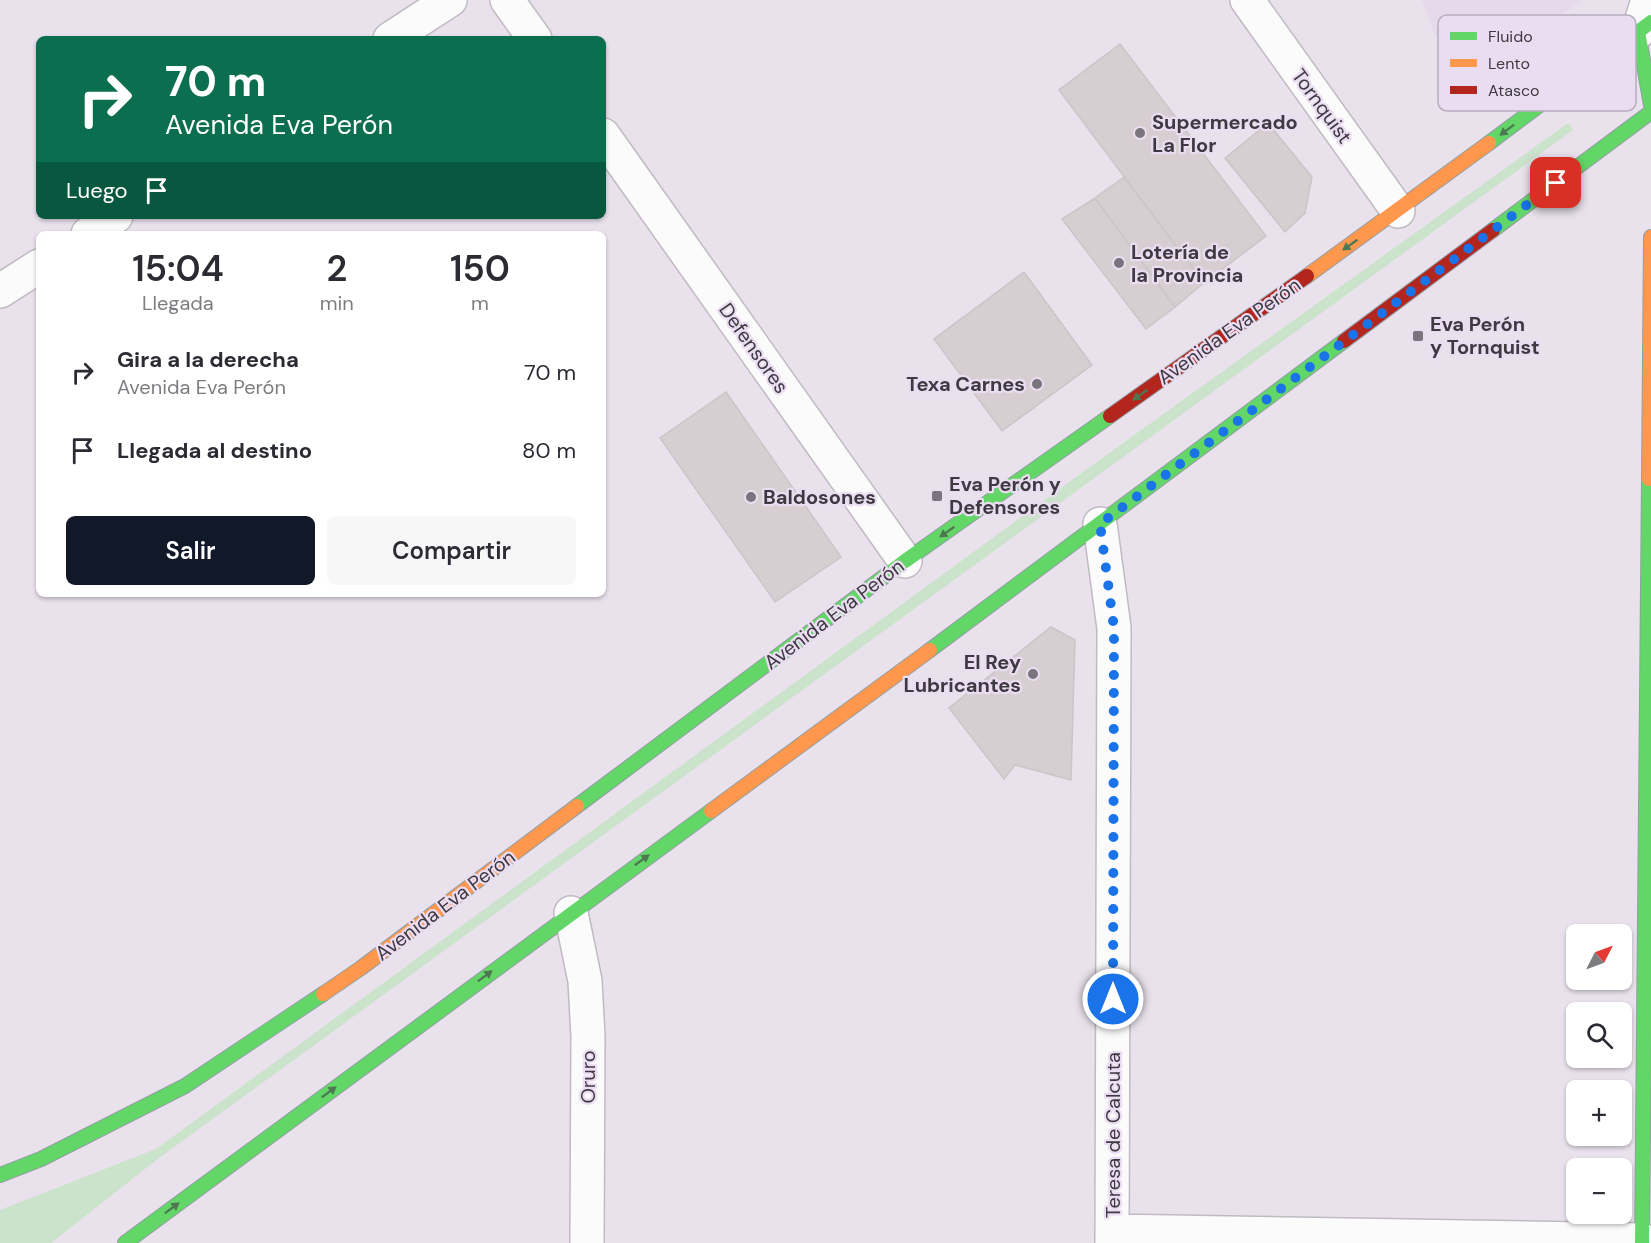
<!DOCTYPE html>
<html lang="es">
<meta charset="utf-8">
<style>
body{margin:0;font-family:"DM Sans",sans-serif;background:#f7f7f7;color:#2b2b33;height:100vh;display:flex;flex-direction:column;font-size:22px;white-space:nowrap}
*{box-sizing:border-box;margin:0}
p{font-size:20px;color:#7c7c81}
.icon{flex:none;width:33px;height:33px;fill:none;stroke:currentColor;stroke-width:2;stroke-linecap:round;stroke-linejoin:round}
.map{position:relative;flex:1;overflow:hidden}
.side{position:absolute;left:36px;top:231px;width:570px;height:366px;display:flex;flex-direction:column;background:#fff;border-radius:9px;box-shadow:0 2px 4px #0004}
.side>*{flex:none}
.guide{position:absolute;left:36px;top:36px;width:570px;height:183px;border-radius:9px;box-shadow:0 2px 4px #0004;background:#0b6e4f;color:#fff;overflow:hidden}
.needle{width:39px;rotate:48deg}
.tools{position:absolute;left:1566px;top:924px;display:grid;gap:12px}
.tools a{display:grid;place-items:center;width:66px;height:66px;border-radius:9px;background:#fff;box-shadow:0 2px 4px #0004;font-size:30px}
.pin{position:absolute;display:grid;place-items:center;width:51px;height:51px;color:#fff;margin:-26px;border-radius:12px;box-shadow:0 3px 9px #0006}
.me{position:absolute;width:66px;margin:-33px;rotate:0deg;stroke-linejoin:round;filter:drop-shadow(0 0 4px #0008)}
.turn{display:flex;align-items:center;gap:21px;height:126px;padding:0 30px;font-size:27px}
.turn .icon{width:78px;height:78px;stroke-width:2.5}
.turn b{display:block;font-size:42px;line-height:51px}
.then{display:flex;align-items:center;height:57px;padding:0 30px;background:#0003;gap:12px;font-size:22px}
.eta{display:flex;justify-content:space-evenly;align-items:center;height:102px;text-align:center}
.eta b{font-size:36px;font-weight:600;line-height:42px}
.action{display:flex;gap:12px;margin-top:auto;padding:12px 30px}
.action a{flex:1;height:69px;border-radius:9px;background:#111827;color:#fff;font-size:24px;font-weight:600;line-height:69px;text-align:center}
.action a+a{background:#f7f7f7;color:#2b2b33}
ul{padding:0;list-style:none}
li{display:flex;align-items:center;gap:18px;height:78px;padding:0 30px}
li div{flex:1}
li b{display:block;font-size:22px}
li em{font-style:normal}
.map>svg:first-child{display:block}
.built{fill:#e6d9eb}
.green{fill:#cbe2cb}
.building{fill:#d6ced1;stroke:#ccc4c7;stroke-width:1.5}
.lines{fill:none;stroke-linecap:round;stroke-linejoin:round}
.street-casing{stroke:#c0bac2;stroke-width:36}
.fast-casing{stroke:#939fa4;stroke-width:16}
.slow-casing{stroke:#939fa4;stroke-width:16}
.jam-casing{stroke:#939fa4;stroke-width:16}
.street{stroke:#fcfbfc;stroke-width:33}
.fast{stroke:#63d668;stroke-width:14}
.slow{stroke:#ff974d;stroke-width:14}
.jam{stroke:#b3261e;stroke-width:14}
.oneway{fill:#4d7851}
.route{stroke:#1a73e8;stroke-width:10;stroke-dasharray:0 18}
.poi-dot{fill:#7a757d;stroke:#ebddf1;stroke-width:2}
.labels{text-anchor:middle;stroke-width:4.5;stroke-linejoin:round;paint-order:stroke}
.street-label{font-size:20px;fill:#3f3a41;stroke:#ebddf1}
.poi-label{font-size:20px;font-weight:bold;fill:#3f3a41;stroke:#ebddf1;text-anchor:start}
.key{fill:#ebddf1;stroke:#b7acbc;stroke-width:1.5}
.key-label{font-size:16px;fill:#3f3a41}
</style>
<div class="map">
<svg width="1651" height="1243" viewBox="0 0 1651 1243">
<rect width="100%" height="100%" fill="#e9e2ec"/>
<path class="built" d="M1422,0H1582L1457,94Z"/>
<path class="green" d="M1568,123L1573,130L159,1158L51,1243H0V1210L156,1149L1087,469Z"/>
<path class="building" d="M1120,44L1266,236L1204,283L1059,90Z
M1268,123L1312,177L1305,213L1285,232L1225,158Z
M1124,177L1204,283L1175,307L1095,198Z
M1095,198L1175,307L1146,329L1062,219Z
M1024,272L1092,365L1002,431L934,339Z
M726,392L841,557L775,602L660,438Z
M1051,627L1075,640L1071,780L1015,765L1004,779L949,708Z"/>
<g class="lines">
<defs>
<path id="street" d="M507,0L535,39
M1247,0L1398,211
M1638,32L1648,0
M390,39L450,0
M603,135L905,561
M88,234L116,216
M0,291L39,266
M1100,524L1114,628L1112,1243
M571,913L585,981L588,1036L587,1243
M1112,1231L1642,1240"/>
<path id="fast" d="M1638,32L1651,105
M1489,143L1651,22
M1493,230L1651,112
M930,650L1344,341
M577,806L905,561L1110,416
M0,1175L41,1159L185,1086L323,994
M125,1243L711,811
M1642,1243L1649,479"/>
<path id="slow" d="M1307,276L1489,143
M1649,479L1651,237
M711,811L930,650
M323,994L361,968L577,806"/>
<path id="jam" d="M1344,341L1493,230
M1110,416L1307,276"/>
</defs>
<use href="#street" class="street-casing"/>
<use href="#fast" class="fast-casing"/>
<use href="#slow" class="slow-casing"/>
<use href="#jam" class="jam-casing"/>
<use href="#street" class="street"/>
<use href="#fast" class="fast"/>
<use href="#slow" class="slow"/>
<use href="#jam" class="jam"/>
</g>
<defs><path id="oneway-solid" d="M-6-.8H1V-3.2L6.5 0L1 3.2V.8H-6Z" transform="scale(1.5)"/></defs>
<g class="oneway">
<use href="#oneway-solid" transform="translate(1507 130) rotate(143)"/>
<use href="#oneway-solid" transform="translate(1350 245) rotate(145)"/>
<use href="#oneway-solid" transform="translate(1140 395) rotate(145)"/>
<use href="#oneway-solid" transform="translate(947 532) rotate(145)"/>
<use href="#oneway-solid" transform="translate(642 860) rotate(-36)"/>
<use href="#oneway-solid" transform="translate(485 976) rotate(-37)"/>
<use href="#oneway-solid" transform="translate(329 1092) rotate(-37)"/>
<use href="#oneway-solid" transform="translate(172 1208) rotate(-37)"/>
</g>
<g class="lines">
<path class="route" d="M1113,999L1114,628L1100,524L1556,183"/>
</g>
<g class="poi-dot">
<circle cx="1140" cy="133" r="6"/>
<circle cx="1119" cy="263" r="6"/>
<rect x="1412" y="330" width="12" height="12" rx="3"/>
<circle cx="1037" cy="384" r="6"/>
<rect x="931" y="490" width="12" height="12" rx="3"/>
<circle cx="751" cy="497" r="6"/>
<circle cx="1033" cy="674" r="6"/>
</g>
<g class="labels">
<g class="street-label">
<text transform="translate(1322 106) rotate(54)" y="7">Tornquist</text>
<text transform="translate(1229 331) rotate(-35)" y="7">Avenida Eva Perón</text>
<text transform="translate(754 348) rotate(55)" y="7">Defensores</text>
<text transform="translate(834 614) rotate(-37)" y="7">Avenida Eva Perón</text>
<text transform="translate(445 905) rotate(-37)" y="7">Avenida Eva Perón</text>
<text transform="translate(588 1077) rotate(-90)" y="7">Oruro</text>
<text transform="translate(1113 1135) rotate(-90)" y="7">Teresa de Calcuta</text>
</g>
<g class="poi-label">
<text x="1152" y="129">Supermercado<tspan x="1152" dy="23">La Flor</tspan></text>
<text x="1131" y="259">Lotería de<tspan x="1131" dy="23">la Provincia</tspan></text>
<text x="1430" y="331">Eva Perón<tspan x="1430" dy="23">y Tornquist</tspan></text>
<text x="1025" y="391" text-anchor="end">Texa Carnes</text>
<text x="949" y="491">Eva Perón y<tspan x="949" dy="23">Defensores</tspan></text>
<text x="763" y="504">Baldosones</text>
<text x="1021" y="669" text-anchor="end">El Rey<tspan x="1021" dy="23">Lubricantes</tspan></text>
</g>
</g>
<rect x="1438" y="15" width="198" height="96" rx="9" class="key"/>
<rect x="1450" y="32" width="27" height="8" fill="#63d668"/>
<rect x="1450" y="59" width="27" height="8" fill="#ff974d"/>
<rect x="1450" y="86" width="27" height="8" fill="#b3261e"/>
<g class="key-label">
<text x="1488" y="42">Fluido</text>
<text x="1488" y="69">Lento</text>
<text x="1488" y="96">Atasco</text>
</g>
</svg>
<div class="tools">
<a><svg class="needle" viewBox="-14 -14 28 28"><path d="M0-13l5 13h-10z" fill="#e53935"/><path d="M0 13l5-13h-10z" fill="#7c7c81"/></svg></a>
<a><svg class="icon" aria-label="search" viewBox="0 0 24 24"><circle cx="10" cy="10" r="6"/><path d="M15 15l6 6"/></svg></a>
<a>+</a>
<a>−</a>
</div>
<div class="pin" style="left:1556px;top:183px;background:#d93025"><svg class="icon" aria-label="arrive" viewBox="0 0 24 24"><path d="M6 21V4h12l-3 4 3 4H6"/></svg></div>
<svg class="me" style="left:1113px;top:999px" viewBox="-20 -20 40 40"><circle r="17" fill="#1a73e8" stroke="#fff" stroke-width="3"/><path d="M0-11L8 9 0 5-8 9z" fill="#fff"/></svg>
<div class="guide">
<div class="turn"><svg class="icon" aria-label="right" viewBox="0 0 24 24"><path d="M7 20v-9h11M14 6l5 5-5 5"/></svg><div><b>70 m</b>Avenida Eva Perón</div></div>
<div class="then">Luego<svg class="icon" aria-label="arrive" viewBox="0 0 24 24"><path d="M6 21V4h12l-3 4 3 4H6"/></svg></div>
</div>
<section class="side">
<div class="eta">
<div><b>15:04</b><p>Llegada</p></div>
<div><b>2</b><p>min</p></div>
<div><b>150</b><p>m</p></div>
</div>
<ul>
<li><svg class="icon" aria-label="right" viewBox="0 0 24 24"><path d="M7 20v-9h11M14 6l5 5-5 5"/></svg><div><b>Gira a la derecha</b><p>Avenida Eva Perón</p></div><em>70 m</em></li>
<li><svg class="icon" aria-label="arrive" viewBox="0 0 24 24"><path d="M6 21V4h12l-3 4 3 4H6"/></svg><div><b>Llegada al destino</b></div><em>80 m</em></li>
</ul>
<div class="action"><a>Salir</a><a>Compartir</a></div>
</section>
</div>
